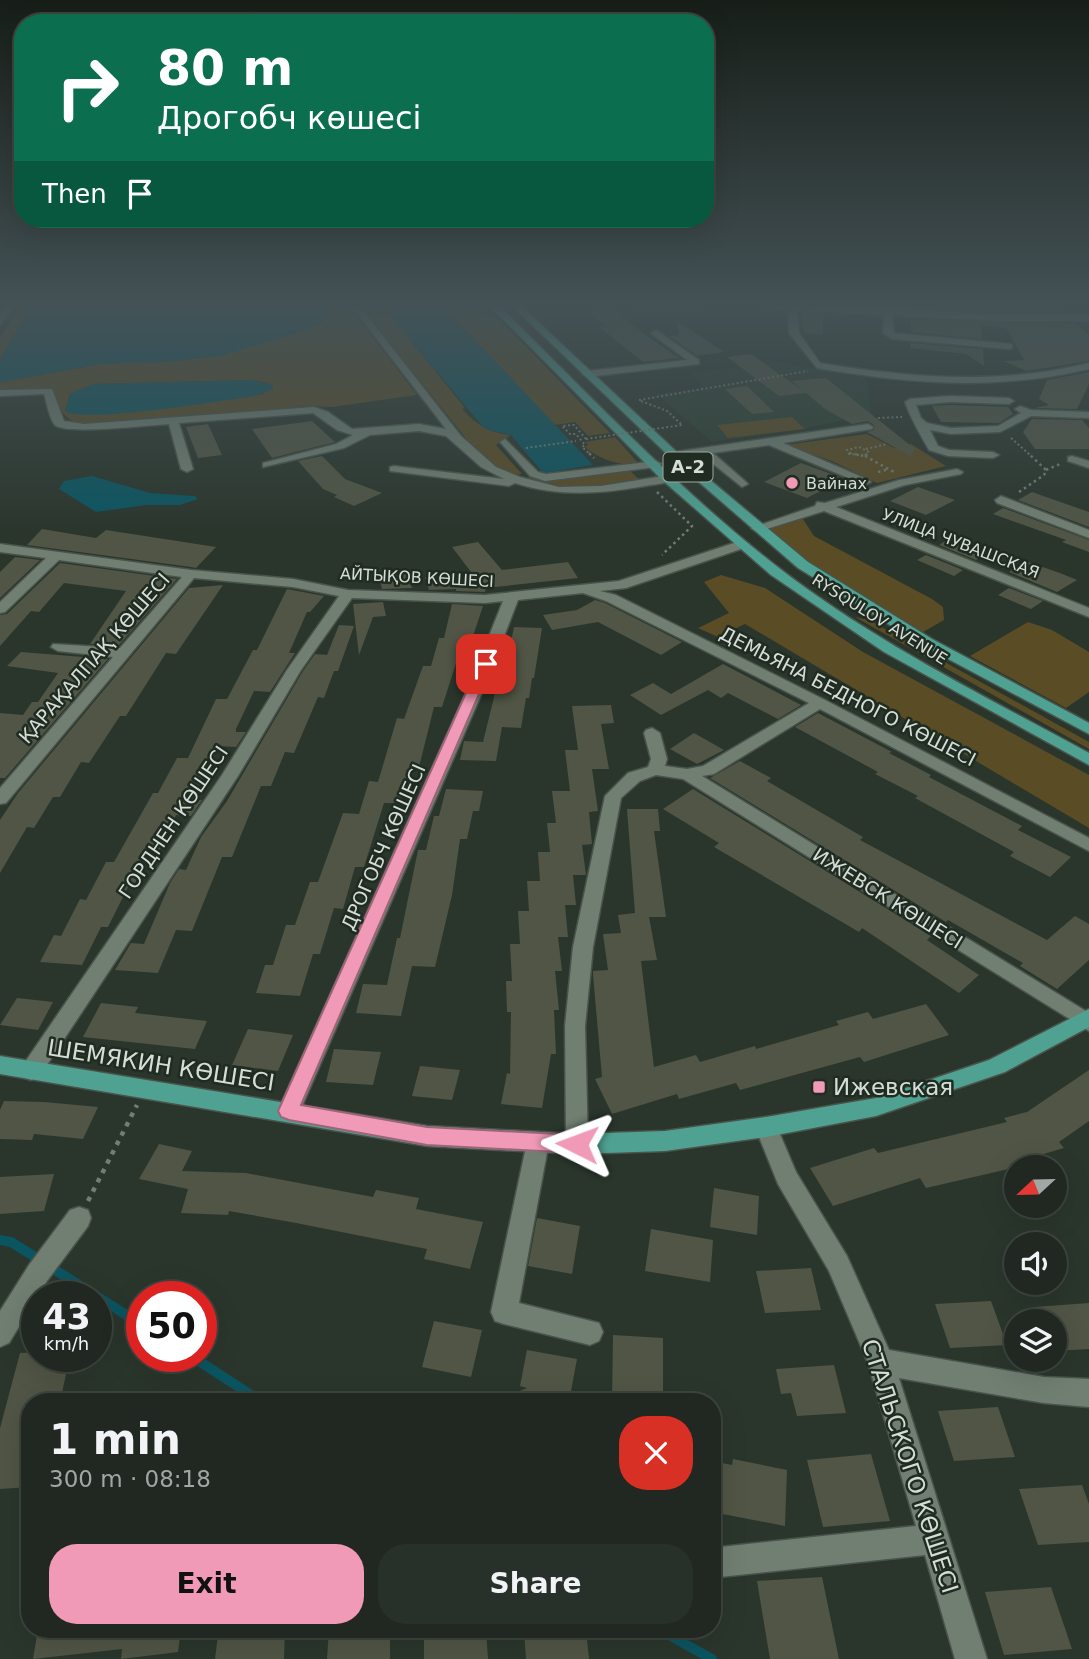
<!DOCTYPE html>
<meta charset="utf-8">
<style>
body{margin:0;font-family:"DejaVu Sans",sans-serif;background:#28302a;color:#f1f3f6;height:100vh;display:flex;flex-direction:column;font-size:26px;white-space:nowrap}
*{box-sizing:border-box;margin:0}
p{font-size:23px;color:#a2a6a5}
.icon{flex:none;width:38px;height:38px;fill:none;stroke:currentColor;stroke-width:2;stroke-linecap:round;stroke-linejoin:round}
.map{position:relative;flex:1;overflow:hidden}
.details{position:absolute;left:21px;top:1393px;width:700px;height:245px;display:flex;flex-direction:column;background:#202821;border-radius:28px;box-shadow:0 7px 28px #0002,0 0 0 2px #3d443f}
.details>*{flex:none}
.hud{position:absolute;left:14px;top:14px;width:700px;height:214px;border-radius:28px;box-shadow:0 7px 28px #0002,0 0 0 2px #3d443f;background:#0b6e4f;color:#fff;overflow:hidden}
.needle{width:46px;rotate:248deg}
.fabs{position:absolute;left:1004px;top:1155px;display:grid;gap:14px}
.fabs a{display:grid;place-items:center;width:63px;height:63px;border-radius:50%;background:#202821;box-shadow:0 7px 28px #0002,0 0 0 2px #3d443f;font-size:35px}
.speed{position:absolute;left:21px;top:1281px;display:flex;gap:14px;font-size:35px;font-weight:700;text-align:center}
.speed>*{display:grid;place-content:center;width:91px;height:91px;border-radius:50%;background:#202821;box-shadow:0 7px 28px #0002,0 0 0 2px #3d443f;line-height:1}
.speed small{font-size:18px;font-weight:400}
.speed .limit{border:10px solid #d22;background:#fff;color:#111}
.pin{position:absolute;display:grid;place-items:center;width:60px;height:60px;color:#fff;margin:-30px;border-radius:14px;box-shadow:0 4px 10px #0006}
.me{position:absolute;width:77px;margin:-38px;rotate:273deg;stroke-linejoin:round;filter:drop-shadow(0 0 5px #0008)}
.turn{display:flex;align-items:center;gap:24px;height:147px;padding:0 28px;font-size:32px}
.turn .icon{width:91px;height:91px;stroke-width:2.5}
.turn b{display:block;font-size:49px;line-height:60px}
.then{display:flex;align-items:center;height:66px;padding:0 28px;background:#0003;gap:14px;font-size:26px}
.round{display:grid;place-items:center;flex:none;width:74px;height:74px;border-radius:28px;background:#28302a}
.headline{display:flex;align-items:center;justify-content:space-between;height:119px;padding:0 28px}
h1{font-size:42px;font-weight:700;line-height:52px}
.primary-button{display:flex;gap:14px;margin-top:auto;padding:14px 28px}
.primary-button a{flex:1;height:80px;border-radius:28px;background:#f09ab7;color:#111;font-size:28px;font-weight:700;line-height:80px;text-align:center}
.primary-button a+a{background:#28302a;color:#f1f3f6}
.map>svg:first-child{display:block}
.built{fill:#2d3f31}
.green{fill:#5a4c25;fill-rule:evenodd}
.water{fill:#0b5561}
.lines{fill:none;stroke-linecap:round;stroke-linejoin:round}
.stream{stroke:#0b5561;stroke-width:10}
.building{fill:#505545}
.minor-casing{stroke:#49534b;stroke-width:3}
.major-casing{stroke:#49534b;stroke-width:3}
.path-far2{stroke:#737d75;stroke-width:2;stroke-dasharray:2 2.5;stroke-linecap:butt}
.path-far1{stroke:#737d75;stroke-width:2.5;stroke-dasharray:2.5 3.5;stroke-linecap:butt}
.path{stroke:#737d75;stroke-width:4.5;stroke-dasharray:4.5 6;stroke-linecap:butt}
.minor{fill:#717f73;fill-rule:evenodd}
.major{fill:#4fa292;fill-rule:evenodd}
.path-bridge{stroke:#737d75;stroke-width:2;stroke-dasharray:2 2.5;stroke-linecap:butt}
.route{fill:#f09ab7;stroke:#9c6477;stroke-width:2}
.poi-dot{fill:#f09ab7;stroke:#202c22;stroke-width:2.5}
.labels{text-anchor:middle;stroke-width:5;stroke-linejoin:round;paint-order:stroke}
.far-poi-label{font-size:16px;fill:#d5ddd7;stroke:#202c22;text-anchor:start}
.far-street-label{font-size:16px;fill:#d5ddd7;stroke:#202c22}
.shield{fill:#202c22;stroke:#9fa8a1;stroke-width:2}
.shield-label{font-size:18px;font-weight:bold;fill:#d5ddd7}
.street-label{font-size:19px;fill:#d5ddd7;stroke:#202c22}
.near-street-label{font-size:23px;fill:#d5ddd7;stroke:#202c22}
.near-poi-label{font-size:23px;fill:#d5ddd7;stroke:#202c22;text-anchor:start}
</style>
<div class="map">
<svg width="1089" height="1659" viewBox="0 0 1089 1659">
<rect width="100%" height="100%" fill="#2a362c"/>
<path class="built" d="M778,362L866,378L872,414L803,429L712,442L656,394L704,388L690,373Z"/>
<path class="green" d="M22,304H32L0,360V337Z
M322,304H347L417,395L332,407L309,406L84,424C61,421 61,407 52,390H0V382L101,364L177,361L223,355L316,326L322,322ZM251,380L268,383L263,394L125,412L65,411L70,394L93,384Z
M359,304H380L382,306L377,308L383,315L389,314L465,408L462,409C475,424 490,433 511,435L496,445L522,474C503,477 488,463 476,451Z
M441,304H482V313L501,321L610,433L588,436L575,422L555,425Z
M792,417L805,429L728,438L717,425Z
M867,434L894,448L911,444L946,466L877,483L832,461L785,445Z
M615,437L639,464C622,467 598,459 585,447L588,445L585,442Z
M629,470L640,480L567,490L521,479L534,476L560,480Z
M801,516L814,536L932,599L943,607L944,620L923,632C871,602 811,573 768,530Z
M721,575L765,588L863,652L1089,775V828L745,624L718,637L698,628L729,613L704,582Z
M855,617L869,620L1089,742V749Z
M1028,622L1052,630L1089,652V692L1066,708L970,656Z"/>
<path class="water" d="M32,304H322L326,317L308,330L223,355L177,361L101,364L0,382V360Z
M380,304H441L593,465L543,473L511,435L485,429Z
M251,380L273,385V389L255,396C226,400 82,424 65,411L70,394L93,384Z
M92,476L150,493L195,496L198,499L180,505H147L96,512L59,489L64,481Z"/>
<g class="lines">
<path class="stream" d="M0,1240L11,1242L40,1260
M49,1266L142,1325
M191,1356L262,1402
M658,1629L712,1659"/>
</g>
<path class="building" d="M911,304L1058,309L1062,312H995L911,306Z
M613,309L651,339L680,358L643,362L599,327L606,326L589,312Z
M802,313L823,314V334L804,333Z
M911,319L1076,324L1089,335V361L1027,371L1003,361L1024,360L1006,328L981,325L982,339L911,332Z
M676,320L724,352L697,356L669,336L679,335Z
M911,343L983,349L984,366L966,354L910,348Z
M751,354L803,391L792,381L826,378L915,449L910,456L867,432L874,430V425L868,421L852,424L825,409L806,393L779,396L727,357Z
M1089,372V384L1077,409L1035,408L1049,405L1039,399L1047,380Z
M747,386L774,412L752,414L725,389Z
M950,405L1008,407L1013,414L999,423L941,422L932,406Z
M1032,419L1082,420L1089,428V449H1035L1023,432Z
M312,421L335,442L272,458L252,429Z
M208,424L222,455L198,458L186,427Z
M322,456L345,479L382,493L354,506L334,497L337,495L323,489L298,461Z
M801,463L842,478L843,479L807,498L764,482Z
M918,487L955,500L926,515L890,501Z
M1032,492L1089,512V527L1018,500Z
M1003,508L1089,540V552L1062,542L1066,540L993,514Z
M42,529L96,538L106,530L216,547L196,568L191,567L27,545Z
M953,536L973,543L971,544L988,552L976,560L939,545Z
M478,542L502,570L568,562L578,578L486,588L485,592L456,591V589L429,590L425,577L471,572L452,547Z
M926,555L963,570L954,576L917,560Z
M15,557L40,560L0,598V572Z
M1025,561L1060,573L1077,580L1057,592L1009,572Z
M60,563L177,579L119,645L90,644L126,591L64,583L39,612L31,611L0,646V615L7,614Z
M408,573L412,588L382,589L379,576Z
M223,585L176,654L166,653L126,716H120L89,763L81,762L60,797H53L34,828L27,827L0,873V820L18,793L189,588Z
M1009,588L1043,601L1031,609L998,595Z
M287,589L324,596L310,612H307L289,653H295L270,692L254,691L236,729V732H246L236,747L218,746L193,799L202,800L191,816L176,815L157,855H149L133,887H128L108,927H101L82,965L40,962L54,935L61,936L80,899L86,900L106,862H114L153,793H158L177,758H188L216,699H227L253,650H257Z
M595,600L605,603L682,642L661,655L598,622L552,630L543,615L577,610Z
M383,602L386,616L373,617L359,655L353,604Z
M452,604L483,606L467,654H459L442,707H434L419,767H410L400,803H384L364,867H355L343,909L334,908L320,954H313L300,996L256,993L265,965H273L286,925H295L310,882H318L343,813L359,814L369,781L378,782L397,718L404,719L423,666H431L439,638H444Z
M339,625L354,626L338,671H334L324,698L318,697L294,753L285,752L271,786H261L232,857H222L192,931L176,930L158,973L115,970L131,943L144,944L170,883L179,869L186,870L201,837L227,801L303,671L315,654L327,655Z
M514,627L542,628L534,678H532L529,698H526L521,728L502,727L496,761L460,760L464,741L483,742L498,681H501L504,661H507Z
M21,652L108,659L5,778H0V713L23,715L32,702H38L58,673L7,666Z
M723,664L801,705L778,719L728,693L721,698L708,690L661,715L630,695L653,683L671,694Z
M611,705L614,723L601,724L609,769H592L598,811L589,812L592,844L582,845L586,875H573L576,905H565L568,937H558L562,971H555L559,1010H554L556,1054H551L542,1108L501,1104L507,1073L510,1074L511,1012H507L506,981H512L510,944H520L518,911H529L527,881H540L538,852H550L547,823H556L552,791H570L565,750H578L572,706Z
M818,713L892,752L889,753L931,775L929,777L1022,826L1018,830L1071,857L1050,877L1010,856L1014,852L915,798L918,796L875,774L878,772L795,727Z
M694,733L724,750L697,764L670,749Z
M740,761L771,778L767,781L863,837L860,840L1047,940L1075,916L1089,924V960L1057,989L1020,966L1023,963L948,920L946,922L710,778Z
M446,789L483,791L479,811H473L467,839H460L452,895L435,967L412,966L401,1016L356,1013L363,984L387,985L397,938H400L418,850H426L434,816H439Z
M693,789L931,936L927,940L979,975L959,993L862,928L859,932L714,847L719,843L663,809Z
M627,809H658L660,831H654L666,917H649L657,960L641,961L654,1067L696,1055L700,1062L755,1046L756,1049L839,1025L836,1021L868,1012L873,1019L926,1004L949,1035L864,1062L860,1057L740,1090L736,1083L679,1099L677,1094L612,1114L595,1079L602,1077L593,975V971L608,970L603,934L621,933L618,915L635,913Z
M17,998L53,1002L38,1030L0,1025Z
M101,1003L138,1007L135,1013L207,1021L195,1049L83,1037Z
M248,1029L293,1035L278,1071L232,1065Z
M334,1049L381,1052L373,1085L326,1082Z
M420,1066L460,1070L452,1100L412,1096Z
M1089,1070V1121L1059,1142L1064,1148L1010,1164L1013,1168L926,1188L920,1178L833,1206L810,1168L874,1148L878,1153L1007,1122L1004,1118L1027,1112Z
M4,1101L44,1102L98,1107L83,1139L34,1134L32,1140L0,1139V1110Z
M159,1144L192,1151L182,1171L246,1173L373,1197L376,1190L419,1198L416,1209L483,1222L470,1269L424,1259L427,1249L296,1223L229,1211L228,1215L181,1213L188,1189L139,1179Z
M54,1174L44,1211L0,1214V1177Z
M714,1188L759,1196L757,1235L710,1227Z
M537,1218L580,1226L572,1274L528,1266Z
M651,1229L713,1240L710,1282L645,1271Z
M811,1268L821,1310L765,1313L756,1271Z
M991,1301L1007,1345L950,1348L935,1304Z
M1089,1303V1349L1055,1351V1321H1039L1034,1307Z
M434,1321L482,1330L471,1377L422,1367Z
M613,1335L663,1338V1402H612Z
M527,1350L577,1359L569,1402H493L527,1388L520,1386Z
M37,1352V1356H70L60,1402H30V1487L0,1489V1428L20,1353Z
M834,1365L846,1413L797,1416L791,1393L781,1394L776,1369Z
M998,1407L1015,1457L954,1461L938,1411Z
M871,1454L890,1521L823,1527L807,1460Z
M733,1459L787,1470L785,1526L712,1512V1461L732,1465Z
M1082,1485L1089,1504V1542L1038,1545L1019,1489Z
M822,1577L839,1659H770L757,1581Z
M1051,1587L1072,1649L1004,1655L985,1592Z
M38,1629H181L178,1652L121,1659L122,1649L33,1659Z
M265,1629H285L284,1659H215L218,1635Z
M329,1629H390V1659H327Z
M462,1629H486L488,1659H424V1633Z
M586,1629L589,1659H526L524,1631Z"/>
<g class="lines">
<defs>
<path id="minor" d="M7,304H15L0,325V315Z
M350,304H358L461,436L496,467L520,477L559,487L601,486L670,475L676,478C668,484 655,484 645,486C599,494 559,497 515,483L509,486L390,471V467L394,466L504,479L481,467L446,436L419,431L370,435L344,448L263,467V463L336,444L353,435L337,430L313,413L179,423L193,469L187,472L181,469L169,424C151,425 65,435 55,425C49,419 47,402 44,394L0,396V390L52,389L64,421L84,424L314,407L328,412L352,429L419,424L446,429Z
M625,304H705L701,307H629Z
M734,304L888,307L995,315H1089V321H995L892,315L894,333L1012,344V348L1009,349L892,339L883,333L884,315L797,310L799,333L820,363C911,378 998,385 1089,363V369C997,391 909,384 817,368L789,333L788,309Z
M656,330L699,360V364L587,377L582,374L587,371L687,360L653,335L651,333Z
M950,396L1009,398L1014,401L1009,404L950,402L916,405L921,418L927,423L951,428L998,426L1021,413L1015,409L1020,406L1031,410L1089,412V418L1031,416L1000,432L951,434L930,430L938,446L949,450L993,452L999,455L993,458L948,456L929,450C920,434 911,419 905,402L910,399Z
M868,424L873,427L872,429L783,443L869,480L871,482L865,485L769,445L713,453L746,482L748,484L742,487L701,454L674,458L668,455L674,452Z
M505,439L538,472L546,474L656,461L662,464L656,467L545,481L530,476L500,442Z
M1072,456L1089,461V468L1068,461V457Z
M957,469L963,472L961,474L905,485L836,507L1089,608V617L824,511L757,532L751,528L815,506L817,502L825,503L899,480Z
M1001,496L1089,530V538L997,503L995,500Z
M743,540L749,544L747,547L626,588L600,591L616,595L825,700L1089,838V851L820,709L714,774L702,776L1089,1013V1031L683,779L656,775L640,781L621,798L593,947L585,1026L588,1144L585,1151L577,1154L569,1151L566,1144L565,1026L573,947L605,796L628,773L648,767L651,759L644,733L646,730L652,728L660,733L667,759L665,766L687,769L703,766L809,703L606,601L583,593L518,600L485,686L300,1111L297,1118L289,1120L281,1118L278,1111L469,686L503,601L485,603L352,598L301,670L238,776L39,1077L31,1080L23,1077L20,1071L23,1065L222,775L287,670L339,596L293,587L194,578L6,803L0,804V788L113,657L58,651L51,647L53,644L120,648L182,577L59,560L5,612L0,613V602L46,558L0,552V544L191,570L293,579L348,590L485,595L619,581Z
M766,1117L774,1120L796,1172L847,1256L889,1350L1044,1377L1089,1379V1407L1044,1403L899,1378L987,1659H955L925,1555L720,1577L712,1574V1550L720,1547L916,1526L868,1363L829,1271L778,1184L755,1127L758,1120Z
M538,1132L546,1135L549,1142L519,1303L599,1323L603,1332L599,1341L590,1345L504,1324L495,1321L491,1312L527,1142L530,1135Z
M79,1207L88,1210L91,1218L88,1226L47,1281L9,1343L0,1347V1311L29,1265L70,1210Z"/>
<path id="major" d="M488,304H497C589,394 677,489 779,568C875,642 984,696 1089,753V765L884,652L771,575L661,479Z
M510,304H519L678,453L808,562L932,639L1089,723V734L922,645L798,568L670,457Z
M1089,1009V1027L1005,1072L876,1116L766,1137L665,1151L577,1154L427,1146L0,1074V1056L427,1126L577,1134L665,1131L766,1117L876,1098L989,1060Z"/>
</defs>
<use href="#minor" class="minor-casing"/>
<use href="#major" class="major-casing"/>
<path class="path-far2" d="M639,400L808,371
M641,401L667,411L682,425
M878,418L902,417
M1011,438L1030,455
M586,439L574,425L562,426L570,434H576L585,445L582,447L591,455
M526,448L576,441
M866,449L887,444
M859,455L849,454L847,450L859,447L869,452L866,455"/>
<path class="path-far1" d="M589,453L594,458
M849,453L865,456
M865,456L894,472
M865,456L868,453
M1046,470L1060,464
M878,472L889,469
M657,492L692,526L662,555
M1019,492L1044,475L1046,470L1028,453"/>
<path class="path" d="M88,1201L137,1105"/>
<use href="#minor" class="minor"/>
<use href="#major" class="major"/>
<path class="path-bridge" d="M586,439L682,425"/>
</g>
<linearGradient id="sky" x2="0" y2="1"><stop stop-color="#171e18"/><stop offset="0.57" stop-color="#445256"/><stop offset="1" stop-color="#445256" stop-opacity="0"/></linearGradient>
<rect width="1089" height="536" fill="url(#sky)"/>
<path class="route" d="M486,660L492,664L301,1105L427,1127L577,1135L584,1138L587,1144L584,1150L577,1153L427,1145L289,1120L281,1117L278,1111L479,664Z"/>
<g class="poi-dot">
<circle cx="792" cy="483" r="7"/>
<rect x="812" y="1080" width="14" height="14" rx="3.5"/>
</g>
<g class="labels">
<g class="far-poi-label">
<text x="806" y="489">Вайнах</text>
</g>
<g class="far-street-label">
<text transform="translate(961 543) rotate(21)" y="6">УЛИЦА ЧУВАШСКАЯ</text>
<text transform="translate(417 577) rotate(3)" y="6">АЙТЫҚОВ КӨШЕСІ</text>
<text transform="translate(880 619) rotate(32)" y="6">RYSQULOV AVENUE</text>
</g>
<rect class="shield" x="663.5" y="452.5" width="49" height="29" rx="5"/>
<g class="shield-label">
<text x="688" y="473">A-2</text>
</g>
<g class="street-label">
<text transform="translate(94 658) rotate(-49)" y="7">ҚАРАҚАЛПАҚ КӨШЕСІ</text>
<text transform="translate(848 696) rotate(27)" y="7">ДЕМЬЯНА БЕДНОГО КӨШЕСІ</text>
<text transform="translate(173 822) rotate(-56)" y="7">ГОРДНЕН КӨШЕСІ</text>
<text transform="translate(383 847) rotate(-66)" y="7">ДРОГОБЧ КӨШЕСІ</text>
<text transform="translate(888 898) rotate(32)" y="7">ИЖЕВСК КӨШЕСІ</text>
</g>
<g class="near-street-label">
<text transform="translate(161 1065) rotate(9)" y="8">ШЕМЯКИН КӨШЕСІ</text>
<text transform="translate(910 1466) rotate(72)" y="8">СТАЛЬСКОГО КӨШЕСІ</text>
</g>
<g class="near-poi-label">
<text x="833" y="1095">Ижевская</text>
</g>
</g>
</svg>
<div class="fabs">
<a><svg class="needle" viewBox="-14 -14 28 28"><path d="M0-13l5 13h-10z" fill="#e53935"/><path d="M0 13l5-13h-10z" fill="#a2a6a5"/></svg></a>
<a><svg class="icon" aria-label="sound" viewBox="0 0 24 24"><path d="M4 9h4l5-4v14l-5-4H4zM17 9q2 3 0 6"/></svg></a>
<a><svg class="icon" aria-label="layers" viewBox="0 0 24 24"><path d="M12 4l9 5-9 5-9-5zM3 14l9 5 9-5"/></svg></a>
</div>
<div class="speed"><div>43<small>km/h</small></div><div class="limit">50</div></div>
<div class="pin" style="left:486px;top:664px;background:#d93025"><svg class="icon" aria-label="arrive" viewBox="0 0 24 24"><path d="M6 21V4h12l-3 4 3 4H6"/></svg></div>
<svg class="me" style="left:577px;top:1144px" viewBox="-20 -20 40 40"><path d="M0-17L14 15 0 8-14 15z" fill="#f09ab7" stroke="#fff" stroke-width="4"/></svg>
<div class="hud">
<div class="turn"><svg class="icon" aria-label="right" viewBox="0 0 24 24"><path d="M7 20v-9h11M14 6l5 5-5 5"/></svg><div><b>80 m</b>Дрогобч көшесі</div></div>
<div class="then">Then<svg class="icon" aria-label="arrive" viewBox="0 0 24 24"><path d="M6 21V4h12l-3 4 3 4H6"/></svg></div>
</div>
<section class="details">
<div class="headline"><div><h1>1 min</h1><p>300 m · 08:18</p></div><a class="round" style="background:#d93025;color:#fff"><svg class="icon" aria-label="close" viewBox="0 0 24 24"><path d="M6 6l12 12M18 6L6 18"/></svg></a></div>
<div class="primary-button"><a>Exit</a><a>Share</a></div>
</section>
</div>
